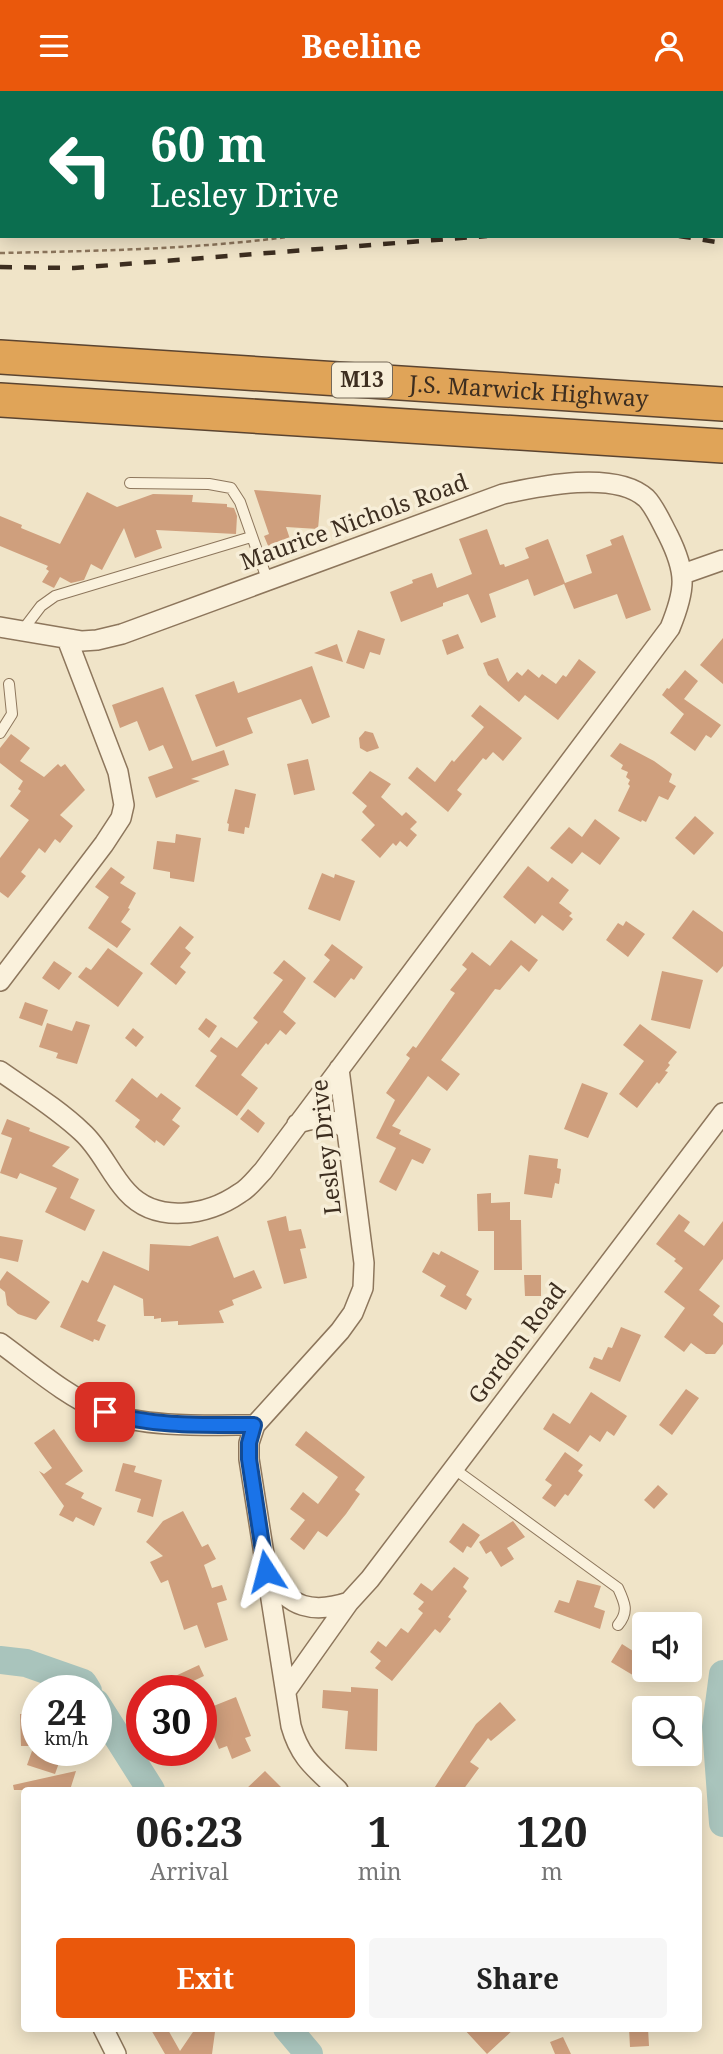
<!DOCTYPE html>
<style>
body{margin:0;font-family:"Noto Serif",serif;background:#f6f6f6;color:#222;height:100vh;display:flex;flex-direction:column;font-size:26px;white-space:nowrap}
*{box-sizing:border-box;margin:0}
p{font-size:23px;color:#767676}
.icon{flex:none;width:38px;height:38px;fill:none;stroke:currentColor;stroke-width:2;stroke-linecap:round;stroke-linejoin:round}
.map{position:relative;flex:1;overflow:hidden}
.drawer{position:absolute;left:21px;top:1696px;width:681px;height:245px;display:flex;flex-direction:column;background:#fff;border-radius:7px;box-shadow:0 4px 18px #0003}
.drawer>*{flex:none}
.hud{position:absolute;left:0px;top:0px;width:724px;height:147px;box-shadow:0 4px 18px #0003;background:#0b6e4f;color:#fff;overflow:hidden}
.fabs{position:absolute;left:632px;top:1521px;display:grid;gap:14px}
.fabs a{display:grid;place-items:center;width:70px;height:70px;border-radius:7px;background:#fff;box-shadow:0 4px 18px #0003;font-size:35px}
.speed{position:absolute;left:21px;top:1584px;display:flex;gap:14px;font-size:35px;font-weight:700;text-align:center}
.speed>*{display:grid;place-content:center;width:91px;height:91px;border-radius:50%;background:#fff;box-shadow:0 4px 18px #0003;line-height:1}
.speed small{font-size:18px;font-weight:400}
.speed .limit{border:10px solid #d22;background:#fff;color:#111}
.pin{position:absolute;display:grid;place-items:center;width:60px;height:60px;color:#fff;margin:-30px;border-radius:14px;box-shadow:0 4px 10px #0006}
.me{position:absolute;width:77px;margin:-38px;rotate:351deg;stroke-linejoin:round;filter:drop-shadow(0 0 5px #0008)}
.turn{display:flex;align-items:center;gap:24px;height:147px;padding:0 35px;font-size:32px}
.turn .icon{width:91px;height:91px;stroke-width:2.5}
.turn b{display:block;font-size:49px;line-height:60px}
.eta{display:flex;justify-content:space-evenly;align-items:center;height:119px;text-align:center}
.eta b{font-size:42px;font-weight:700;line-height:49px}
.action{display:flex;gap:14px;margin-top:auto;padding:14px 35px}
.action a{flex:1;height:80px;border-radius:7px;background:#ea580c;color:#fff;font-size:28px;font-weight:700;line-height:80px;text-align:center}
.action a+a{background:#f6f6f6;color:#222}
header{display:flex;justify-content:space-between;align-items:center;height:91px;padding:0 35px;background:#ea580c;color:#fff;font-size:32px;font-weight:700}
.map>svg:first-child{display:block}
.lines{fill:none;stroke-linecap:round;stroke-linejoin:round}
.river{stroke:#a9c4bc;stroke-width:28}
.building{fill:#cf9f7d}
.lane-casing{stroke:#8d765c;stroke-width:12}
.street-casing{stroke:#8d765c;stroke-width:22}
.highway-casing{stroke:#5b4430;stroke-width:36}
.path{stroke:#8d765c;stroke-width:2.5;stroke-dasharray:5 3.5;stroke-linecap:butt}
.lane{stroke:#faf1dc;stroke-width:10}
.street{stroke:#faf1dc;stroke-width:19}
.highway{stroke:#e0a458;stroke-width:33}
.rail{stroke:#3d2e20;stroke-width:4.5;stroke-dasharray:12 12;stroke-linecap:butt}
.route-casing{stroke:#114b97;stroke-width:18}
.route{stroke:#1a73e8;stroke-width:12}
.labels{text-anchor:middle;stroke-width:7;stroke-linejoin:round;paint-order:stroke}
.shield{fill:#f7eed8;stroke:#756857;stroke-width:2}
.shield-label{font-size:21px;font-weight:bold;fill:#3d2e20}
.street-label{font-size:23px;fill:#3d2e20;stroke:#f7eed8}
</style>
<header><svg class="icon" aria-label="menu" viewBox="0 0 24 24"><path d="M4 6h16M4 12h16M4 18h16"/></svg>Beeline<svg class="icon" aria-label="person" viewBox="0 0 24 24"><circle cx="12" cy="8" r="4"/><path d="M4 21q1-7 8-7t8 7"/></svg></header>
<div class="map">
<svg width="723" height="1963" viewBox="0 0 723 1963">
<rect width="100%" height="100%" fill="#f0e4c8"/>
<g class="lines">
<path class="river" d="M0,1569L26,1572L83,1592L88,1600
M723,1583L716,1636L723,1732
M96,1612L151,1699
M287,1937L309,1963"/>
</g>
<path class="building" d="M254,399L321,404L318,438L286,436L290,448L269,457L264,445L269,443Z
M87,401L117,416L153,403L193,404L192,411L227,413V416L234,417L237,425L236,443L156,439L162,457L135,467L124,437L102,479L91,473L84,489L71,492L60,486L54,497L42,491L49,480L46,478L48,475L0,455V425L22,434L21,437L60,453Z
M487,438L500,474L504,473L505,476L529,467L525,457L548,448L565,492L592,482L586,464L612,454L610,449L623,444L651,519L626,528L617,503L574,518L564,493L534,505L528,488L489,503L496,526L481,532L468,503L443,512V515L401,531L390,501L413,492L412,489L432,482L437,497L472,483L459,448Z
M358,539L385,548L380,564L370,561L364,578L346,572Z
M458,543L464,557L447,564L442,549Z
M723,547V593L700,574Z
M337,553L343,571L314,562Z
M498,567L508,591L517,581L522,585L528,578L539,587L542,583L556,593L563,584L566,586L579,568L596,581L558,629L525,604L519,611L488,584L483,572Z
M312,575L330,626L312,633L301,608L247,627L253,642L216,656L195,604L234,590L238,602Z
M685,579L698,590L684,608L721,634L711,647L706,644L695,660L670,642L684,623L662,604L667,597L669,598Z
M163,596L192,670L224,659L229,674L191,688L200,690L156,707L148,686L173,677L163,654L149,660L137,630L120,637L112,614Z
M480,614L522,647L503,670L493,661L486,669L483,667L457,699L462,703L448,721L408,687L417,676L435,691L452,669L454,671L484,636L471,625Z
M365,640L373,642L379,657L367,661L360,657L359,647Z
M11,643L30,657L20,670L44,686L58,673L61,676L65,673L85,699L60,724L73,735L60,752L55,748L45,762L39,757L21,781L26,785L8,807L0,801V767L29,729L10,715L21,700L18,698L23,690L0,672V657Z
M620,652L654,670L672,683L669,691L676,695L668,709L659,705L646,731L642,729L641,731L618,720L630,695L628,693L630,689L626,686L628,681L621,678L623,674L610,665Z
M308,668L315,699L294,704L287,673Z
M370,680L391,693L381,706L402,725L406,721L417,731L410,738L417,744L407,756L400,750L396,755L393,752L380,767L361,749L375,734L362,721L367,715L352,702Z
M235,698L256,703L249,737L245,736L244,743L228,740L229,733L227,732Z
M695,725L714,742L694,764L675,747Z
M595,728L620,747L600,774L582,761L572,773L550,757L569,736L582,746Z
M176,743L201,747L194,791L170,787V781L153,778L157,750L175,752Z
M528,775L548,791L552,786L569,799L559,812L572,822L569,825L573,828L563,840L542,824L535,833L503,806Z
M111,776L125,786L120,792L136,802L128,817L130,818L121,831L131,838L117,857L88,837L109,806L95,796Z
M322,782L334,787L335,783L355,790L340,830L308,818Z
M693,819L723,841V875L717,882L672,847Z
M626,830L645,843L628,866L606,849L618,832L623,835Z
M180,835L194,846L185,857L191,862L180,876L186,881L176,894L150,873Z
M511,849L538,869L529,881L521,874L500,899L495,898L441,969L460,983L447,1000L428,985L392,1035L401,1039L399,1043L431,1058L423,1073L412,1068L396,1100L379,1091L396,1057L376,1047L395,1009L386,1002L410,967L406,964L413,955L416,957L455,902L450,899L467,878L462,874L472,861L490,875Z
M332,853L363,876L354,889L351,887L335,907L313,891L330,869L324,864Z
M108,857L143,882L118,916L78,886L86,876L91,879Z
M284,869L306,887L283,921L296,932L286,944L280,939L268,954L266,952L241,984L258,997L237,1025L195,995L217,965L210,960L221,946L237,957L258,931L253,927L283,889L273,882Z
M54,870L72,882L59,899L42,887Z
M662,880L703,889L690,938L651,929Z
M25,911L48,919L42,935L19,927Z
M206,927L217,935L209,947L198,938Z
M76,930L90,934L77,973L56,967L58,962L39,956L47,932L72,940Z
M640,933L677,961L668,972L670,974L665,980L668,981L659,993L657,991L637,1017L619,1003L644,970L623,954Z
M133,937L144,946L136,956L125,947Z
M132,987L157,1007L161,1002L181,1017L172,1029L180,1035L164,1055L156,1049L155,1052L135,1036L140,1029L115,1010Z
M582,992L608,1002L588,1047L564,1038Z
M248,1018L265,1032L258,1042L240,1028Z
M7,1028L30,1037L29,1040L70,1056L52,1075L79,1088L70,1107L95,1119L85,1140L45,1121L57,1097L20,1082L17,1088L0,1082L12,1047L1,1043Z
M529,1064L558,1068L557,1077L561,1078L559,1093L555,1092L552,1107L524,1103Z
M491,1102V1112L510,1111V1129H521L522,1179H494V1140H478L477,1103Z
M679,1123L690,1131L684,1140L704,1155L723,1130V1168L699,1199L720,1215L713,1224L723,1232V1253L715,1263H706L691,1252L684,1261L664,1246L685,1217L664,1201L683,1177L674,1170L676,1168L656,1153Z
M286,1125L289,1140L301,1138L306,1157L300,1158L307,1187L284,1193L267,1130Z
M0,1145L23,1149L18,1171L0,1167Z
M218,1145L234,1187L254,1179L262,1197L232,1209L234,1214L219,1220L224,1232L178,1234V1230L161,1231V1227L154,1228V1225H144L143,1208L114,1194L97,1230L106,1234L99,1250L94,1248L93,1251L60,1236L82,1189L88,1192L103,1160L149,1180L150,1153L190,1155Z
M441,1160L479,1180L466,1204L472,1208L466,1219L440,1205L446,1195L422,1181L433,1161L439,1164Z
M7,1180L50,1211L36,1229L18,1223L7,1214L5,1201L0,1197V1190Z
M524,1184H541V1205H525Z
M621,1236L641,1244L620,1291L589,1277L594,1266L602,1269L608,1256L612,1257Z
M686,1298L699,1307L672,1344L659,1334Z
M591,1301L627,1325L614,1345L607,1340L600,1351L590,1344L578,1361L543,1338L553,1322L570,1333Z
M54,1338L83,1380L65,1393L84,1402L81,1407L102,1417L94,1435L76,1426L73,1431L59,1424L64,1415L39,1380L44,1383L52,1377L34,1352Z
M306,1340L365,1386L355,1399L360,1403L346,1423L327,1446L318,1440L304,1459L290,1448L305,1429L290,1418L303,1401L318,1413L338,1386L295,1354Z
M565,1361L583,1374L578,1380L583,1384L568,1405L565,1403L555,1416L542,1407L552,1394L545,1389Z
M123,1372L136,1375L134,1381L162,1389L153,1426L137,1421L141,1408L115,1400Z
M658,1394L668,1403L654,1418L644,1409Z
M183,1420L202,1456L208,1453L216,1468L204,1474L212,1497L222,1494L227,1509L217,1512L228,1549L205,1557L197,1534L184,1539L168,1489L161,1492L150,1471L163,1465L146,1451L163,1430Z
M513,1430L525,1446L507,1457L514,1468L501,1476L491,1460L486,1463L479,1451Z
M463,1432L480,1444L471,1457L467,1455L463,1462L449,1451Z
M454,1476L469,1487L463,1496L467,1500L448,1526L451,1528L440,1542L435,1538L392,1590L375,1577L381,1570L370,1561L378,1550L386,1556L401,1537L408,1542L423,1522L418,1518L424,1511L413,1503L421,1492L432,1500Z
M577,1489L601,1495L594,1516L605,1520L600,1538L554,1521L559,1509L569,1512Z
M622,1553L644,1567V1574L636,1586L611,1571Z
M199,1574L204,1585L176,1598L171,1587Z
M351,1596L378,1598L377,1660L345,1658L348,1620L322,1617L323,1599L351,1601Z
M236,1606L251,1645L245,1647L251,1660L232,1668L227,1655L219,1658L209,1634L201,1638V1620Z
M500,1611L516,1629L491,1650L488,1647L470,1671L479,1677L463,1699H433L476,1633Z
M37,1622V1655H21L20,1623Z
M32,1660L60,1669L55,1683L27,1674Z
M76,1680L70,1699H14L13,1694Z
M265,1680L284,1699H245Z
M150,1937H167L180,1960L195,1938L215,1941L212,1963H165Z
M463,1937H515L487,1963Z
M629,1937H648L649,1955L630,1956Z
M563,1946L571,1963H555L550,1951Z"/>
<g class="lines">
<defs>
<path id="lane" d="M130,392L209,393L231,397L240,411L267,488
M22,540L41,515L55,505L251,446
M0,642L12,623L9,593
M453,1377L618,1497C625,1512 629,1521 618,1534"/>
<path id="street" d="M683,483L723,469
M0,536L82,550L97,549L122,543L503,403C540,395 615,379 646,407C655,416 662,433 668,444C687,482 686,498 670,537L263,1080C256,1087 249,1097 240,1102C207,1125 156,1133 127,1101C110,1083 101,1058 82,1041C58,1018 27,999 0,980
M0,890L104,753L121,727L124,714L118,681L67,548
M297,1033C314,1026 333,1026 347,1039
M0,1252C33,1276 66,1305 104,1321C144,1337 211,1334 255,1334L340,1240L353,1222L363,1197L364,1172L339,978
M255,1334L249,1352V1368L291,1635C300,1667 315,1677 338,1699
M269,1484C289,1517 313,1523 349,1511
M286,1600L349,1511L370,1488L723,1022
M103,1937L116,1963"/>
<g id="highway">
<path id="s1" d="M0,266L723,313"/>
<path d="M0,309L723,355"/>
</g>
</defs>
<use href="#lane" class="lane-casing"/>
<use href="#street" class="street-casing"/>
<use href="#highway" class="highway-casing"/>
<path class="path" d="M0,162C99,160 198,158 295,145"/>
<use href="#lane" class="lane"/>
<use href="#street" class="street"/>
<use href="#highway" class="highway"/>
<path class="rail" d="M679,145L723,152
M0,176L74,177L487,145"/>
</g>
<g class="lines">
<defs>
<path id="route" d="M105,1321C152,1336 205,1334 254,1334L249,1352V1368L266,1480"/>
</defs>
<use href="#route" class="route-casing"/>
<use href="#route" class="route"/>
</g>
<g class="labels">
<rect class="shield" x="332" y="271.5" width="60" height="35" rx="5"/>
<g class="shield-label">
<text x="362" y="296">M13</text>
</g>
<g class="street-label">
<text dy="8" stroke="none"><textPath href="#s1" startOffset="530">J.S. Marwick Highway</textPath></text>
<text transform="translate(354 431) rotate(-20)" y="8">Maurice Nichols Road</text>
<text transform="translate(326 1056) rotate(-96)" y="8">Lesley Drive</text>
<text transform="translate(517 1252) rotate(-53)" y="8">Gordon Road</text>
</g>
</g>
</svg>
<div class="fabs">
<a><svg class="icon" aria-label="sound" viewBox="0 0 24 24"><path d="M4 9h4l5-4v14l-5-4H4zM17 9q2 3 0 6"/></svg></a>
<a><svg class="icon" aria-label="search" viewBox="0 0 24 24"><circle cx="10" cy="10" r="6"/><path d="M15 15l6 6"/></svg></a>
</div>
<div class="speed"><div>24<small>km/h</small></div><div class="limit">30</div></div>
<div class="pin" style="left:105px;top:1321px;background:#d93025"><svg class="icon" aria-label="arrive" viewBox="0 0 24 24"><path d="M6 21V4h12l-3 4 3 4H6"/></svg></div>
<svg class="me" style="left:266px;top:1480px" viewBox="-20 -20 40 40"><path d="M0-17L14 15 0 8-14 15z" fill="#1a73e8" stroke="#fff" stroke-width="4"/></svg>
<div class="hud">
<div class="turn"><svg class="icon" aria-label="left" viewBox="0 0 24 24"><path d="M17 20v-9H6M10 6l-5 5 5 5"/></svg><div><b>60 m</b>Lesley Drive</div></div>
</div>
<section class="drawer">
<div class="eta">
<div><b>06:23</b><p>Arrival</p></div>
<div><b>1</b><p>min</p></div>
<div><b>120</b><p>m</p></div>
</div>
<div class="action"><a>Exit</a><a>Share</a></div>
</section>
</div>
